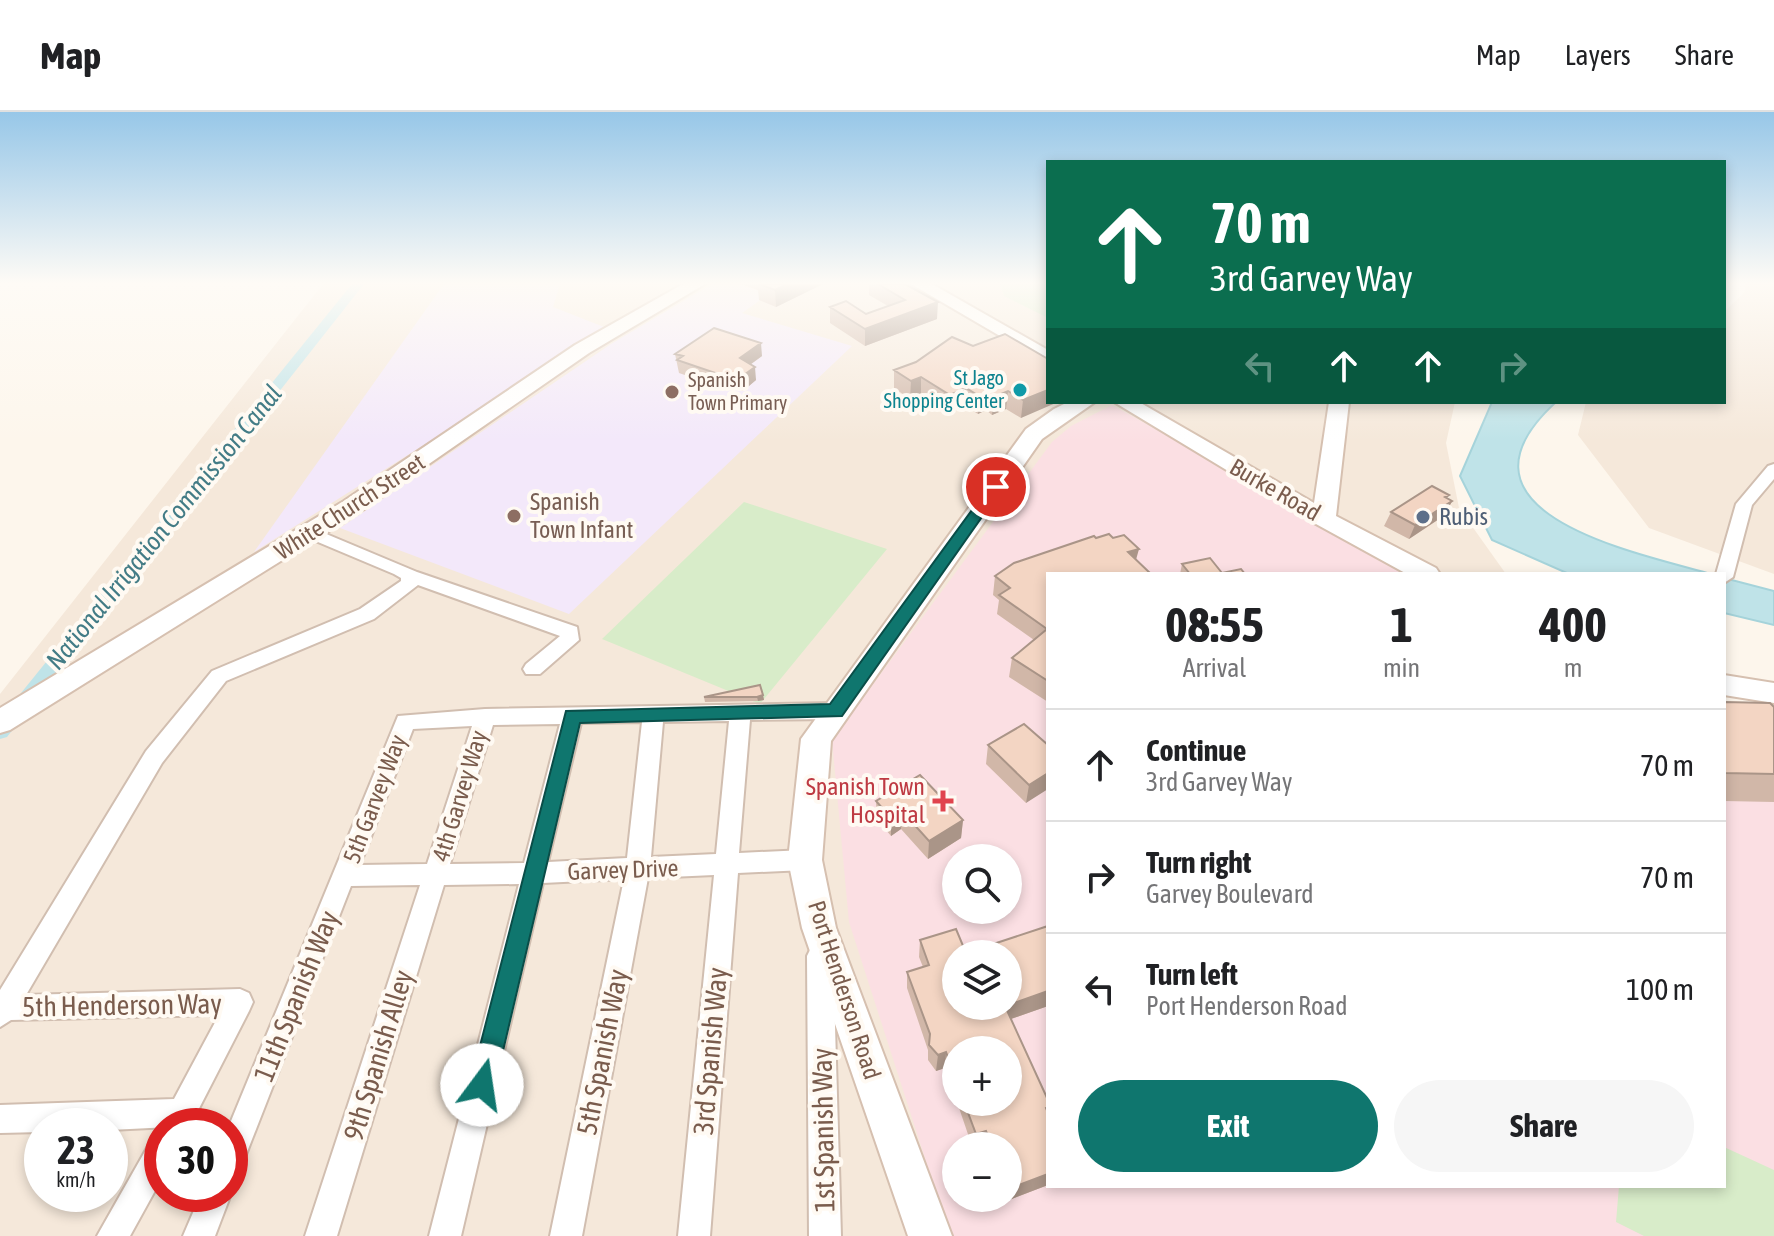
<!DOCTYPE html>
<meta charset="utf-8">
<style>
body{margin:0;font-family:"Asap Condensed",sans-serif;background:#f6f6f6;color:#202124;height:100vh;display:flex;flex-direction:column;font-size:30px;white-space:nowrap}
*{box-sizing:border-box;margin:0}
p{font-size:26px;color:#757577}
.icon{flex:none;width:44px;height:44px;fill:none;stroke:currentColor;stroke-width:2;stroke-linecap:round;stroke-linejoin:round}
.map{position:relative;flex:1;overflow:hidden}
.panel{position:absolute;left:1046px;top:460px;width:680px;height:616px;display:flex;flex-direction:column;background:#fff;border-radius:0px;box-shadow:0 4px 12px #0003}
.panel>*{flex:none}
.hud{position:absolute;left:1046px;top:48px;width:680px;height:244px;border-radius:0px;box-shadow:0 4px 12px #0003;background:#0b6e4f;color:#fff;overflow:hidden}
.fabs{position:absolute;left:942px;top:732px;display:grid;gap:16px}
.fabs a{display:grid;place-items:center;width:80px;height:80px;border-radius:50%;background:#fff;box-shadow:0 4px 12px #0003;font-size:40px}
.speed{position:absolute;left:24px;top:996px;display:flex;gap:16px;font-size:40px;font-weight:700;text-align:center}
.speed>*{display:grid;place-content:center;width:104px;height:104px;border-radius:50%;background:#fff;box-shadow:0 4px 12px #0003;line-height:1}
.speed small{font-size:20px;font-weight:400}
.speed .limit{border:12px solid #d22;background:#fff;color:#111}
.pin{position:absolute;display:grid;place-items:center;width:68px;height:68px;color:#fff;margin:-34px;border:4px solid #fff;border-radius:50%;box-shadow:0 2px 8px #0007}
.me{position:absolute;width:88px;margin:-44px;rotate:14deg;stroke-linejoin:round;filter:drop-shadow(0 0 6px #0008)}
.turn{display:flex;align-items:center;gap:28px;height:168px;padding:0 32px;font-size:36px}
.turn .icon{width:104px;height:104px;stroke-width:2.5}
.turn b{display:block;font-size:56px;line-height:68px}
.lanes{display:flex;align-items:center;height:76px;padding:0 32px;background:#0003;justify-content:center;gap:40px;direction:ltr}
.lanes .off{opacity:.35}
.eta{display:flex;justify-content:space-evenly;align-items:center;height:136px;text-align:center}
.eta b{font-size:48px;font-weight:700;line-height:56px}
.action{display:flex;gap:16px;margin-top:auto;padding:16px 32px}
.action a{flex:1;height:92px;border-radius:48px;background:#0f766e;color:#fff;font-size:32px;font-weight:700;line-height:92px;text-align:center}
.action a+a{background:#f6f6f6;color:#202124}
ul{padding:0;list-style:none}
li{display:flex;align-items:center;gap:24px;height:112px;padding:0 32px;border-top:2px solid #e0e0e0}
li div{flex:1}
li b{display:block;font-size:30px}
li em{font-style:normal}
header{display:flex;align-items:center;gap:48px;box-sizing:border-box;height:112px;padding:0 40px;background:#fff;border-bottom:2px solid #e0e0e0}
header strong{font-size:38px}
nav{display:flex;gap:44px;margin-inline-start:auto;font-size:28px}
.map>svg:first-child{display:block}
.residential{fill:#f5e8da;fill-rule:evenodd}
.education{fill:#f3e8fa}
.medical{fill:#fbdfe3;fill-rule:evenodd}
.green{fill:#d8ecc9}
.water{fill:#bfe3e8;stroke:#a5d3da;stroke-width:2}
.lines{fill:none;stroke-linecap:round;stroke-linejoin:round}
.canal{fill:#bfe3e8;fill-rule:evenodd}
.street-casing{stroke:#d1beb0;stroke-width:4}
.secondary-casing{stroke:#d6c0b0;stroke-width:4}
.street{fill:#fff;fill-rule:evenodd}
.secondary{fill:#fff;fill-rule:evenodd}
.wall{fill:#d1b7a8}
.shaded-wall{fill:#aa9588}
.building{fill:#f3d5c3;stroke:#aa9588;stroke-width:2}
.route{fill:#0f766e;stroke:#0a4d48;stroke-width:2}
.culture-dot{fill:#0f9aa8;stroke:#fffaf3;stroke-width:3}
.education-dot{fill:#8d6e63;stroke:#fffaf3;stroke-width:3}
.service-dot{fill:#5c6f8a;stroke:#fffaf3;stroke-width:3}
.health-dot{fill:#e0444e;stroke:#fffaf3;stroke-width:3}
.labels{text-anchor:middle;stroke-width:8;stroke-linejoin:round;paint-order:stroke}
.far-culture-label{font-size:20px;fill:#0d838f;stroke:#fffaf3;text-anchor:end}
.far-education-label{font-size:20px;fill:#785e54;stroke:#fffaf3;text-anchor:start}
.street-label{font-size:24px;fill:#7a5c4d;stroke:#fffaf3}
.education-label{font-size:24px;fill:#785e54;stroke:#fffaf3;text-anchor:start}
.service-label{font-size:24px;fill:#4e5e75;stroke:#fffaf3;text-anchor:start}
.health-label{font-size:24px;fill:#be3a42;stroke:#fffaf3;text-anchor:end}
.water-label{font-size:26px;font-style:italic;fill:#437c86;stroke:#fffaf3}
.near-street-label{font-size:28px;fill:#7a5c4d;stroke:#fffaf3}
</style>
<header>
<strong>Map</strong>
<nav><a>Map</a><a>Layers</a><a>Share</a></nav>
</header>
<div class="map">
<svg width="1774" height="1124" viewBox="0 0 1774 1124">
<rect width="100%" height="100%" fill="#fdf6ec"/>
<path class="residential" d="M323,172H1048V290H1455L1446,331L1459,396L1506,462H1048V1074H1724L1774,1124H0V582ZM956,746H1008V798H956ZM956,842H1008V894H956ZM956,938H1008V990H956ZM42,1014H110V1082H42ZM162,1014H230V1082H162ZM956,1034H1008V1086H956Z
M1745,172H1774V462L1649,416L1578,323L1586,290H1724V200L1745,180Z"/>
<path class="education" d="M444,172H560L553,195L604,215L484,295L254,440Z
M712,172H738L769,182L742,201L852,234L569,502L340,416L611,232Z"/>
<path class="medical" d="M1112,293L1417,462H1048V1074H1724V591L1774,632V1124H950L849,810L832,628L1052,330L1071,314ZM956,746H1008V798H956ZM956,842H1008V894H956ZM956,938H1008V990H956ZM956,1034H1008V1086H956Z"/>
<path class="green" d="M1000,172H1048V206L1004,184Z
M744,390L887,437L760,592L602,527Z
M1724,1035L1774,1058V1124H1644L1616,1110L1619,1074H1724Z"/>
<path class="water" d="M1492,290H1556C1435,401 1637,441 1711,462H1569L1492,428L1460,364Z
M1724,466L1774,479V513L1724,501Z"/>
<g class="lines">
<path class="canal" d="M352,172H364L7,625L0,627V607Z"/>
<defs>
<path id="street" d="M1774,352V367L1752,393L1733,465L1724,471V462H1716L1736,392L1768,354Z
M312,416L417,460L577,515L579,528L540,562H526L523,557L526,552L560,524L418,473L374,507L226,569L162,651L26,883L240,877L249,881L253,890L249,899L190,1014L110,1018V1014H42V1020L0,1021V993L174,987L219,903L11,908L0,915V878L146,639L212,559L360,497L401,469V466L394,462L306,425L303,421Z
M836,591L843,594L846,599L843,604L836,607L750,608L739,741L805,738L813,741L817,748L813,755L805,758L738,761L710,1124H678L714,763L648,766L582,1124H550L624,767L543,771L461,1124H429L519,772L444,773L337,1124H305L420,773L351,774L240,1058L230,1063L229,1014L398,604L485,597ZM729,609L716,742L651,745L663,610ZM642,610L627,746L548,750L581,611ZM560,612L524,751L450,752L493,613ZM472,614L427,752L360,753L413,617Z
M820,832L829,836L833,844L841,1124H809L807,844L811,836Z
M162,1022V1066L130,1124H97L152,1027Z
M230,1079L231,1082L215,1124H183L201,1082H230Z"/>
<path id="secondary" d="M683,172H705L589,241L361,399L10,618L0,621V596L344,389L575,233Z
M911,172H932L1048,238V252Z
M1068,290H1095L1042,327L831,629L822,748L836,816L952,1124H908L802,816L788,748L801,627L1026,317L1054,297Z
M1114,290H1139L1314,391L1329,290H1349L1336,404L1436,456L1440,462H1407L1316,412Z
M1724,563L1774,571V591L1724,583Z"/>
</defs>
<use href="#street" class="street-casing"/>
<use href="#secondary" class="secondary-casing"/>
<use href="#street" class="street"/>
<use href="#secondary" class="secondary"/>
</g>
<path class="wall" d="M741,172H823L776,195L759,188L758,178Z
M869,172H905L937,207L865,234L830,211V195L866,202L888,194L869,183Z
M973,234L1048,247L1021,306L1006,297L992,303L986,298L978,302L965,294L949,301L921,282L910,287L894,276V258Z
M675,242L762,244L750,253L756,268L743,279L733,275L728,278L679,261Z
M1447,387L1452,389L1445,403L1409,427L1384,414L1391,400Z
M1182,452L1222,461L1245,462H1180Z
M1048,462V590L1009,565L1012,546L1034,528L997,502L999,488L993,483L995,464Z
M760,573L764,588L758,589L705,590L704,585Z
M1724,590L1774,595V690L1724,689Z
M988,633H1048L1026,691L986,652Z
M876,689L963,708L961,726L928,747L901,717L891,724L877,707Z
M1048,814V894L1011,907L1048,988V1073L1004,1090L1003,1086H1008V1034H984V1033L972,1034L957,990H1008L956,938V988L945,956L936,959L928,948V938L907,876V860L923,855L919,845L920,828L966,841Z"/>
<path class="shaded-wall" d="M788,172H823L776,195L775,178Z
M938,190L937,207L865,234V217Z
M761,231L762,244L741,259L740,246Z
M755,255L756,268L743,279L741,265Z
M731,262L733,275L728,278L727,265Z
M921,265V282L910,287L911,269Z
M966,276L965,294L949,301L950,283Z
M1048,278V290H1058L1021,306L1023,288Z
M1008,279L1006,297L992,303L994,285Z
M987,281L986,298L978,302L979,284Z
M1449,383L1442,396L1452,389L1445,403L1409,427L1415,413L1445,385Z
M1139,437L1134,455L1128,440Z
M763,583L764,588L758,589L757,585Z
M1048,661V677L1026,691L1029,673Z
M902,699L901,717L891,724V706Z
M963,708L961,726L928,747L929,729Z
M1048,879V894L1002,910L1005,894Z
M946,940L945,956L936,959L938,943Z
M986,1019L984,1033L974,1034L976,1022Z
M1048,1062V1073L1004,1090L1006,1086H1008V1077Z"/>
<path class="building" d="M759,172H788L775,178Z
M878,172H905L938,190L865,217L830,195L846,189L866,202L905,188Z
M714,216L761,231L740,246L755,255L741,265L731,262L727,265L677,248L683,244L675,242Z
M1005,222L1048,247V278L1023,288L1008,279L994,285L987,281L979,284L966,276L950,283L921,265L911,269L894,258L916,250L952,225L973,234Z
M1432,374L1449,383L1445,385L1452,389L1415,413L1391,400Z
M1109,422L1113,426L1124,423L1139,437L1128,440L1151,462H1048V569L1012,546L1047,517L999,483L1010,476L995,464L1014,451L1094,424L1096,426Z
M1210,446L1222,461L1241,457L1245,462H1189H1190L1182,452Z
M760,573L763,583L757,585H704Z
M1724,590L1770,591L1774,595V662L1724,661Z
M1024,612L1048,633V661L1029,673L988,633Z
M920,663L963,708L929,729L902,699L891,706L876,689Z
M1048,814V879L1008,893V842H956V894H1005L1048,988V995L1046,996L1048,1001V1062L1008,1077V1034H992L986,1019L976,1022L964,990H1008V938H956V967L946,940L938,943L929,933L930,922L907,860L929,853L920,828L956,817L966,841Z"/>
<linearGradient id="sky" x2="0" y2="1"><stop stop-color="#97c7e8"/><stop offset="0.52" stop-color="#fefbf6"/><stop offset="1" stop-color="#fefbf6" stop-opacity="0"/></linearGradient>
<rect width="1774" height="329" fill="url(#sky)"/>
<path class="route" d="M996,370L1003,375L842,604L580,611L495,973L491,982L482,986L473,982L470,973L566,599L830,592L991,372Z"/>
<circle class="culture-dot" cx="1020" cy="278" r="8"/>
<g class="education-dot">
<circle cx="672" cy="280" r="8"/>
<circle cx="514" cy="404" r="8"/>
</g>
<circle class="service-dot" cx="1423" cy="405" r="8"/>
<path class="health-dot" d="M939 677h8v8h8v8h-8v8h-8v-8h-8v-8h8z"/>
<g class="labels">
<g class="far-culture-label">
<text x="1004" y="273">St Jago<tspan x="1004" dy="23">Shopping Center</tspan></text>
</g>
<g class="far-education-label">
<text x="688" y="275">Spanish<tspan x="688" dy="23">Town Primary</tspan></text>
</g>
<g class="street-label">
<text transform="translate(1275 378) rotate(30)" y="8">Burke Road</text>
<text transform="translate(350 395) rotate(-33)" y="8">White Church Street</text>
<text transform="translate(460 684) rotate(-73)" y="8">4th Garvey Way</text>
<text transform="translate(375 687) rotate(-69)" y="8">5th Garvey Way</text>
<text transform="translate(623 758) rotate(-2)" y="8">Garvey Drive</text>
<text transform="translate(844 878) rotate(72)" y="8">Port Henderson Road</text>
</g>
<g class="education-label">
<text x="530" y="398">Spanish<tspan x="530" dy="28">Town Infant</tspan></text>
</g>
<g class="service-label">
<text x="1439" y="413">Rubis</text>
</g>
<g class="health-label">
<text x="925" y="683">Spanish Town<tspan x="925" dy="28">Hospital</tspan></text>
</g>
<g class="water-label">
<text transform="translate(164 415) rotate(-51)" y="9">National Irrigation Commission Canal</text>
</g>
<g class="near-street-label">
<text transform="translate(296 884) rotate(-68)" y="10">11th Spanish Way</text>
<text transform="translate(122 893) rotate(-1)" y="10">5th Henderson Way</text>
<text transform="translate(710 939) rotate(-85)" y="10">3rd Spanish Way</text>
<text transform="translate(602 940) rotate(-79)" y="10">5th Spanish Way</text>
<text transform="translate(378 943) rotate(-73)" y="10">9th Spanish Alley</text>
<text transform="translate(823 1018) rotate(-91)" y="10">1st Spanish Way</text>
</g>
</g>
</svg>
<div class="fabs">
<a><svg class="icon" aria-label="search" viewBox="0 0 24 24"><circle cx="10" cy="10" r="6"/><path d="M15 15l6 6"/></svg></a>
<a><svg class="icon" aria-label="layers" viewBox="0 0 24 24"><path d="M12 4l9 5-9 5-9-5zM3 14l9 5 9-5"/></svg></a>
<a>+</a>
<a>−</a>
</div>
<div class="speed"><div>23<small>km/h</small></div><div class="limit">30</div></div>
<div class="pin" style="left:996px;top:375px;background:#d93025"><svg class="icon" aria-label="arrive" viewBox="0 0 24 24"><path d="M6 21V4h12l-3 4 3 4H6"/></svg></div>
<svg class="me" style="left:482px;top:973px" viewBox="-20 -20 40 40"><circle r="19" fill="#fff"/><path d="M0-13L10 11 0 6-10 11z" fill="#0f766e"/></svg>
<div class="hud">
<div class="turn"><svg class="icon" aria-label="ahead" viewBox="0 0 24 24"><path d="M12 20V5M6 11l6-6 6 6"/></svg><div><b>70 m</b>3rd Garvey Way</div></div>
<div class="lanes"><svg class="icon off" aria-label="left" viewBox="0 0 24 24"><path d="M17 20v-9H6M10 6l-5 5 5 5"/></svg><svg class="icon" aria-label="ahead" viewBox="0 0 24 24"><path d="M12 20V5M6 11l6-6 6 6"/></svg><svg class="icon" aria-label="ahead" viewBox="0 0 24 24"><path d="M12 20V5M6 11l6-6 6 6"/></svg><svg class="icon off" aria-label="right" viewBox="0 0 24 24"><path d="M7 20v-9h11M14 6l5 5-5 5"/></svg></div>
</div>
<section class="panel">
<div class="eta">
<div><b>08:55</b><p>Arrival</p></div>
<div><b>1</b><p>min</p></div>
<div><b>400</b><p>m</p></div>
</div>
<ul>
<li><svg class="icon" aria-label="ahead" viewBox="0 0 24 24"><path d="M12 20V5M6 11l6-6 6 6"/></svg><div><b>Continue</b><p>3rd Garvey Way</p></div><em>70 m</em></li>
<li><svg class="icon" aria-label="right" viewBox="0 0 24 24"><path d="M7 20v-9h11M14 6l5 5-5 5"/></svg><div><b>Turn right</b><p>Garvey Boulevard</p></div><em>70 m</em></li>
<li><svg class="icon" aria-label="left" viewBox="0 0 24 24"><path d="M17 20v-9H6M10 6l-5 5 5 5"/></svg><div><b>Turn left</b><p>Port Henderson Road</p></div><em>100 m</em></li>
</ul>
<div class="action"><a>Exit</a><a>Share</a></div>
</section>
</div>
